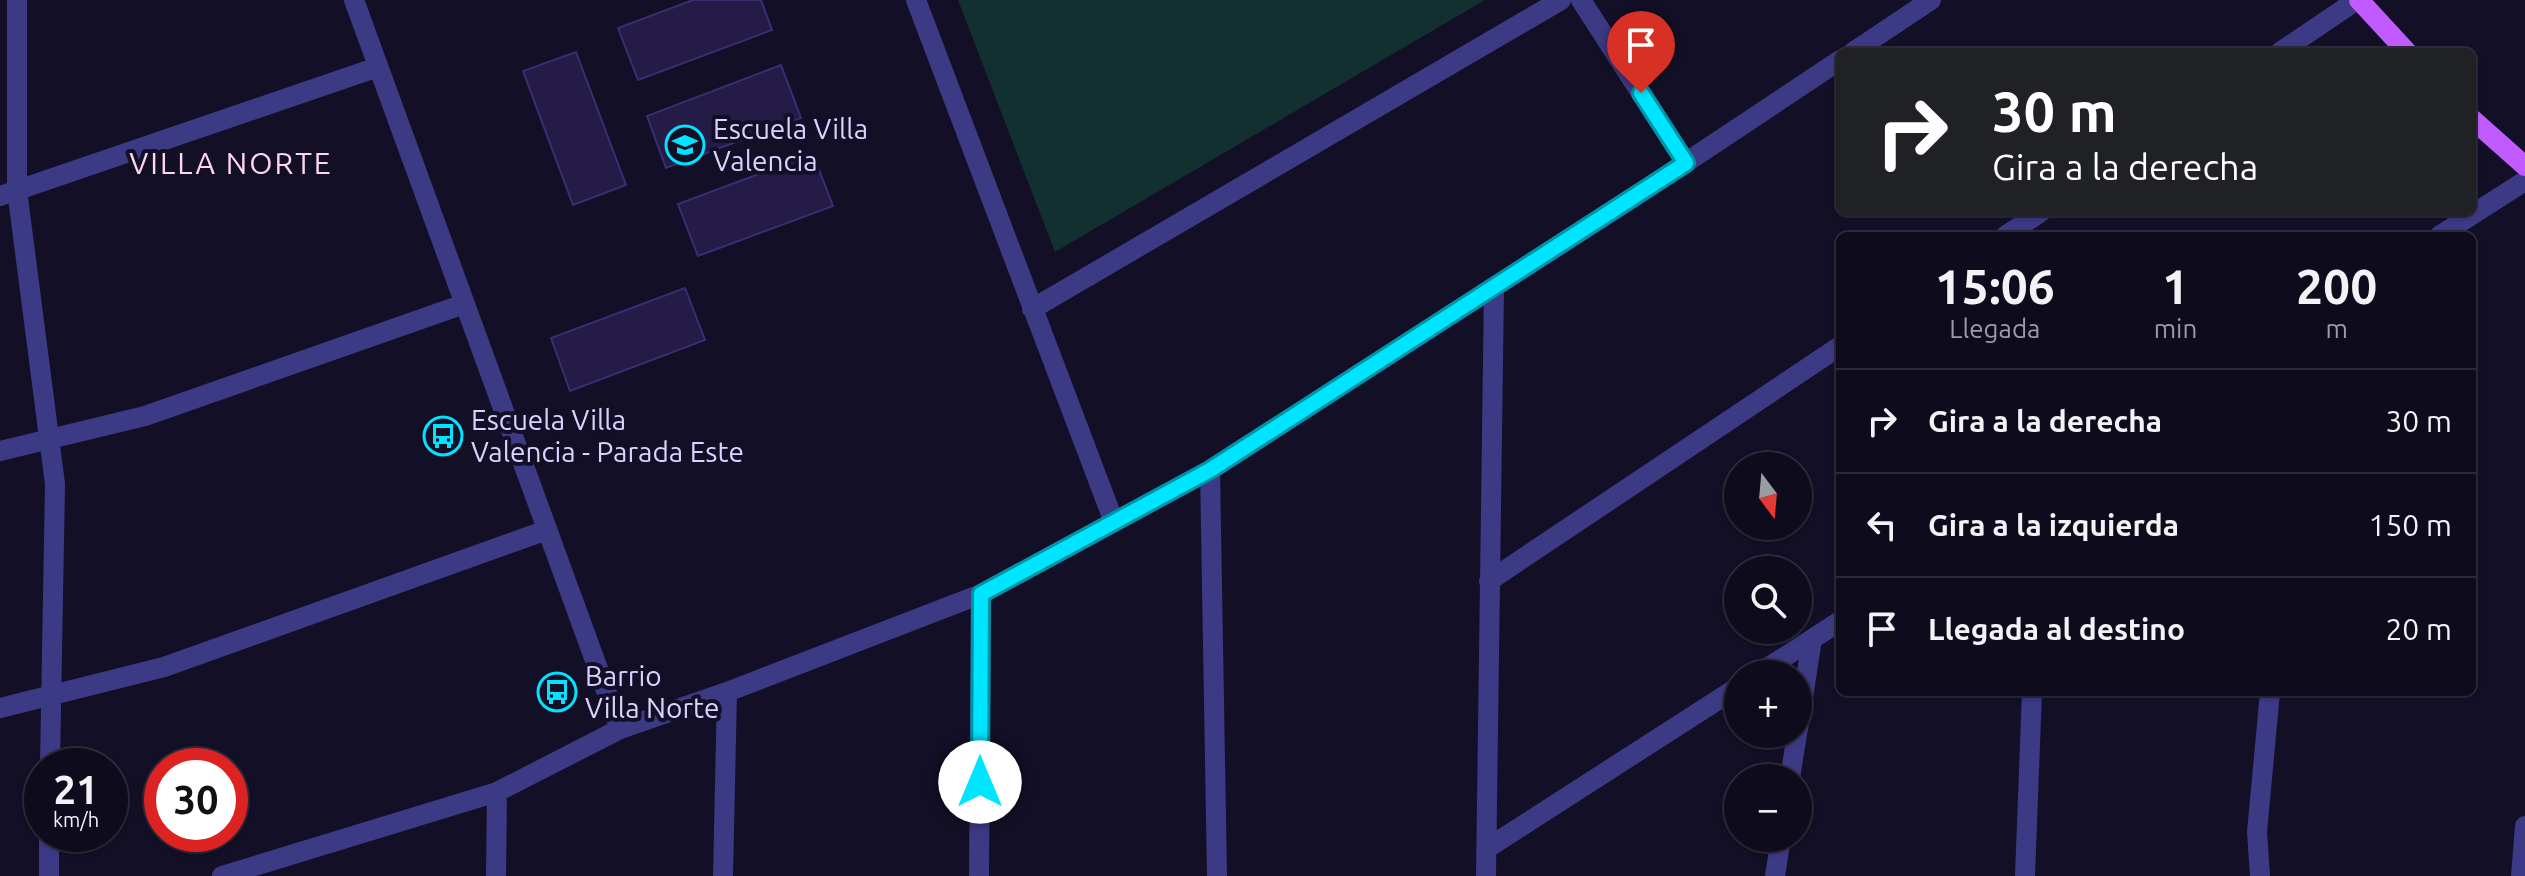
<!DOCTYPE html>
<html lang="es">
<meta charset="utf-8">
<style>
body{margin:0;font-family:Ubuntu,sans-serif;background:#171425;color:#f1f3f6;height:100vh;display:flex;flex-direction:column;font-size:30px;white-space:nowrap}
*{box-sizing:border-box;margin:0}
p{font-size:26px;color:#9b9ba3}
.icon{flex:none;width:44px;height:44px;fill:none;stroke:currentColor;stroke-width:2;stroke-linecap:round;stroke-linejoin:round}
.map{position:relative;flex:1;overflow:hidden}
.side{position:absolute;left:1836px;top:232px;width:640px;height:464px;display:flex;flex-direction:column;background:#0e0b1c;border-radius:12px;box-shadow:0 2px 6px #0004,0 0 0 2px #2e2b3b}
.side>*{flex:none}
.banner{position:absolute;left:1836px;top:48px;width:640px;height:168px;border-radius:12px;box-shadow:0 2px 6px #0004,0 0 0 2px #2e2b3b;background:#202124;color:#fff;overflow:hidden}
.needle{width:52px;rotate:164deg}
.tools{position:absolute;left:1724px;top:452px;display:grid;gap:16px}
.tools a{display:grid;place-items:center;width:88px;height:88px;border-radius:50%;background:#0e0b1c;box-shadow:0 2px 6px #0004,0 0 0 2px #2e2b3b;font-size:40px}
.speed{position:absolute;left:24px;top:748px;display:flex;gap:16px;font-size:40px;font-weight:700;text-align:center}
.speed>*{display:grid;place-content:center;width:104px;height:104px;border-radius:50%;background:#0e0b1c;box-shadow:0 2px 6px #0004,0 0 0 2px #2e2b3b;line-height:1}
.speed small{font-size:20px;font-weight:400}
.speed .limit{border:12px solid #d22;background:#fff;color:#111}
.pin{position:absolute;display:grid;place-items:center;width:68px;height:68px;color:#fff;margin:-82px -34px;border-radius:50% 50% 50% 0;rotate:-45deg;box-shadow:0 0 8px #0007}
.pin .icon{rotate:45deg}
.me{position:absolute;width:88px;margin:-44px;rotate:0deg;stroke-linejoin:round;filter:drop-shadow(0 0 6px #0008)}
.turn{display:flex;align-items:center;gap:28px;height:168px;padding:0 24px;font-size:36px}
.turn .icon{width:104px;height:104px;stroke-width:2.5}
.turn b{display:block;font-size:56px;line-height:68px}
.eta{display:flex;justify-content:space-evenly;align-items:center;height:136px;text-align:center}
.eta b{font-size:48px;font-weight:600;line-height:56px}
ul{padding:0;list-style:none}
li{display:flex;align-items:center;gap:24px;height:104px;padding:0 24px;border-top:2px solid #2e2b3b}
li div{flex:1}
li b{display:block;font-size:30px}
li em{font-style:normal}
.map>svg:first-child{display:block}
.green{fill:#12302f}
.building{fill:#241b47;stroke:#3b2d73;stroke-width:2}
.lines{fill:none;stroke-linecap:round;stroke-linejoin:round}
.minor{stroke:#3d3a85;stroke-width:20}
.major{stroke:#c25bff;stroke-width:20}
.route-casing{stroke:#0095a6;stroke-width:20}
.route{stroke:#00e5ff;stroke-width:14}
.labels{text-anchor:middle;stroke-width:8;stroke-linejoin:round;paint-order:stroke}
.poi-label{font-size:28px;fill:#d9d4ff;stroke:#130f26;text-anchor:start}
.neighbourhood-label{font-size:30px;letter-spacing:2px;fill:#ffd6f0;stroke:#130f26}
</style>
<div class="map">
<svg width="2525" height="876" viewBox="0 0 2525 876">
<rect width="100%" height="100%" fill="#130f26"/>
<path class="green" d="M958,0H1485L1055,252Z"/>
<path class="building" d="M693,0H761L772,30L638,80L618,28Z
M576,52L626,185L573,205L523,71Z
M781,65L801,118L666,168L647,116Z
M813,154L833,206L698,256L678,204Z
M685,288L705,340L570,391L551,338Z"/>
<g class="lines">
<path class="minor" d="M17,0V190L55,484L50,766
M354,0L620,729
M916,0L1114,522
M1581,0L1686,163
M1853,52L1931,0
M2280,52L2357,0
M0,196L378,67
M2005,236L2041,212
M2439,236L2525,181
M1032,309L1561,0
M0,451L145,416L464,304
M1210,470L1217,876
M1489,581L1840,346
M1758,674L1840,621
M0,708L164,667L547,530
M1798,730L1812,639
M1790,778L1797,734
M1486,849L1738,687
M49,876V834
M222,876L497,792L620,729L727,692L981,594L1210,470L1631,199L1840,60
M496,876L497,792
M723,876L727,692
M979,876L981,594
M1486,876L1494,287
M1775,876L1781,838
M2025,876L2032,692
M2260,876L2257,832L2270,692
M2521,876L2525,826"/>
<path class="major" d="M2359,0L2407,52
M2472,119L2525,166"/>
</g>
<g class="lines">
<defs>
<path id="route" d="M980,782L981,594L1210,470L1686,163L1641,93"/>
</defs>
<use href="#route" class="route-casing"/>
<use href="#route" class="route"/>
</g>
<defs>
<symbol id="university-ring" viewBox="-11 -11 22 22"><circle r="9.5" fill="#130f26" stroke="#00e5ff" stroke-width="1.5"/><path d="M0-5L7-2L0 1L-7-2ZM-4 1L0 2.5L4 1V4Q0 6-4 4Z" fill="#00e5ff"/></symbol>
<symbol id="bus-ring" viewBox="-11 -11 22 22"><circle r="9.5" fill="#130f26" stroke="#00e5ff" stroke-width="1.5"/><path d="M-5-6H5V4H4V6H2V4H-2V6H-4V4H-5ZM-3.5-4V0h7V-4ZM-3.5 1.2v1.5H-2V1.2ZM2 1.2v1.5H3.5V1.2Z" fill="#00e5ff"/></symbol>
</defs>
<g fill-rule="evenodd">
<use href="#university-ring" x="663" y="123" width="44" height="44"/>
<use href="#bus-ring" x="421" y="414" width="44" height="44"/>
<use href="#bus-ring" x="535" y="670" width="44" height="44"/>
</g>
<g class="labels">
<g class="poi-label">
<text x="713" y="139">Escuela Villa<tspan x="713" dy="32">Valencia</tspan></text>
<text x="471" y="430">Escuela Villa<tspan x="471" dy="32">Valencia - Parada Este</tspan></text>
<text x="585" y="686">Barrio<tspan x="585" dy="32">Villa Norte</tspan></text>
</g>
<g class="neighbourhood-label">
<text x="231" y="174">VILLA NORTE</text>
</g>
</g>
</svg>
<div class="tools">
<a><svg class="needle" viewBox="-14 -14 28 28"><path d="M0-13l5 13h-10z" fill="#e53935"/><path d="M0 13l5-13h-10z" fill="#9b9ba3"/></svg></a>
<a><svg class="icon" aria-label="search" viewBox="0 0 24 24"><circle cx="10" cy="10" r="6"/><path d="M15 15l6 6"/></svg></a>
<a>+</a>
<a>−</a>
</div>
<div class="speed"><div>21<small>km/h</small></div><div class="limit">30</div></div>
<div class="pin" style="left:1641px;top:93px;background:#d93025"><svg class="icon" aria-label="arrive" viewBox="0 0 24 24"><path d="M6 21V4h12l-3 4 3 4H6"/></svg></div>
<svg class="me" style="left:980px;top:782px" viewBox="-20 -20 40 40"><circle r="19" fill="#fff"/><path d="M0-13L10 11 0 6-10 11z" fill="#00e5ff"/></svg>
<div class="banner">
<div class="turn"><svg class="icon" aria-label="right" viewBox="0 0 24 24"><path d="M7 20v-9h11M14 6l5 5-5 5"/></svg><div><b>30 m</b>Gira a la derecha</div></div>
</div>
<section class="side">
<div class="eta">
<div><b>15:06</b><p>Llegada</p></div>
<div><b>1</b><p>min</p></div>
<div><b>200</b><p>m</p></div>
</div>
<ul>
<li><svg class="icon" aria-label="right" viewBox="0 0 24 24"><path d="M7 20v-9h11M14 6l5 5-5 5"/></svg><div><b>Gira a la derecha</b></div><em>30 m</em></li>
<li><svg class="icon" aria-label="left" viewBox="0 0 24 24"><path d="M17 20v-9H6M10 6l-5 5 5 5"/></svg><div><b>Gira a la izquierda</b></div><em>150 m</em></li>
<li><svg class="icon" aria-label="arrive" viewBox="0 0 24 24"><path d="M6 21V4h12l-3 4 3 4H6"/></svg><div><b>Llegada al destino</b></div><em>20 m</em></li>
</ul>
</section>
</div>
